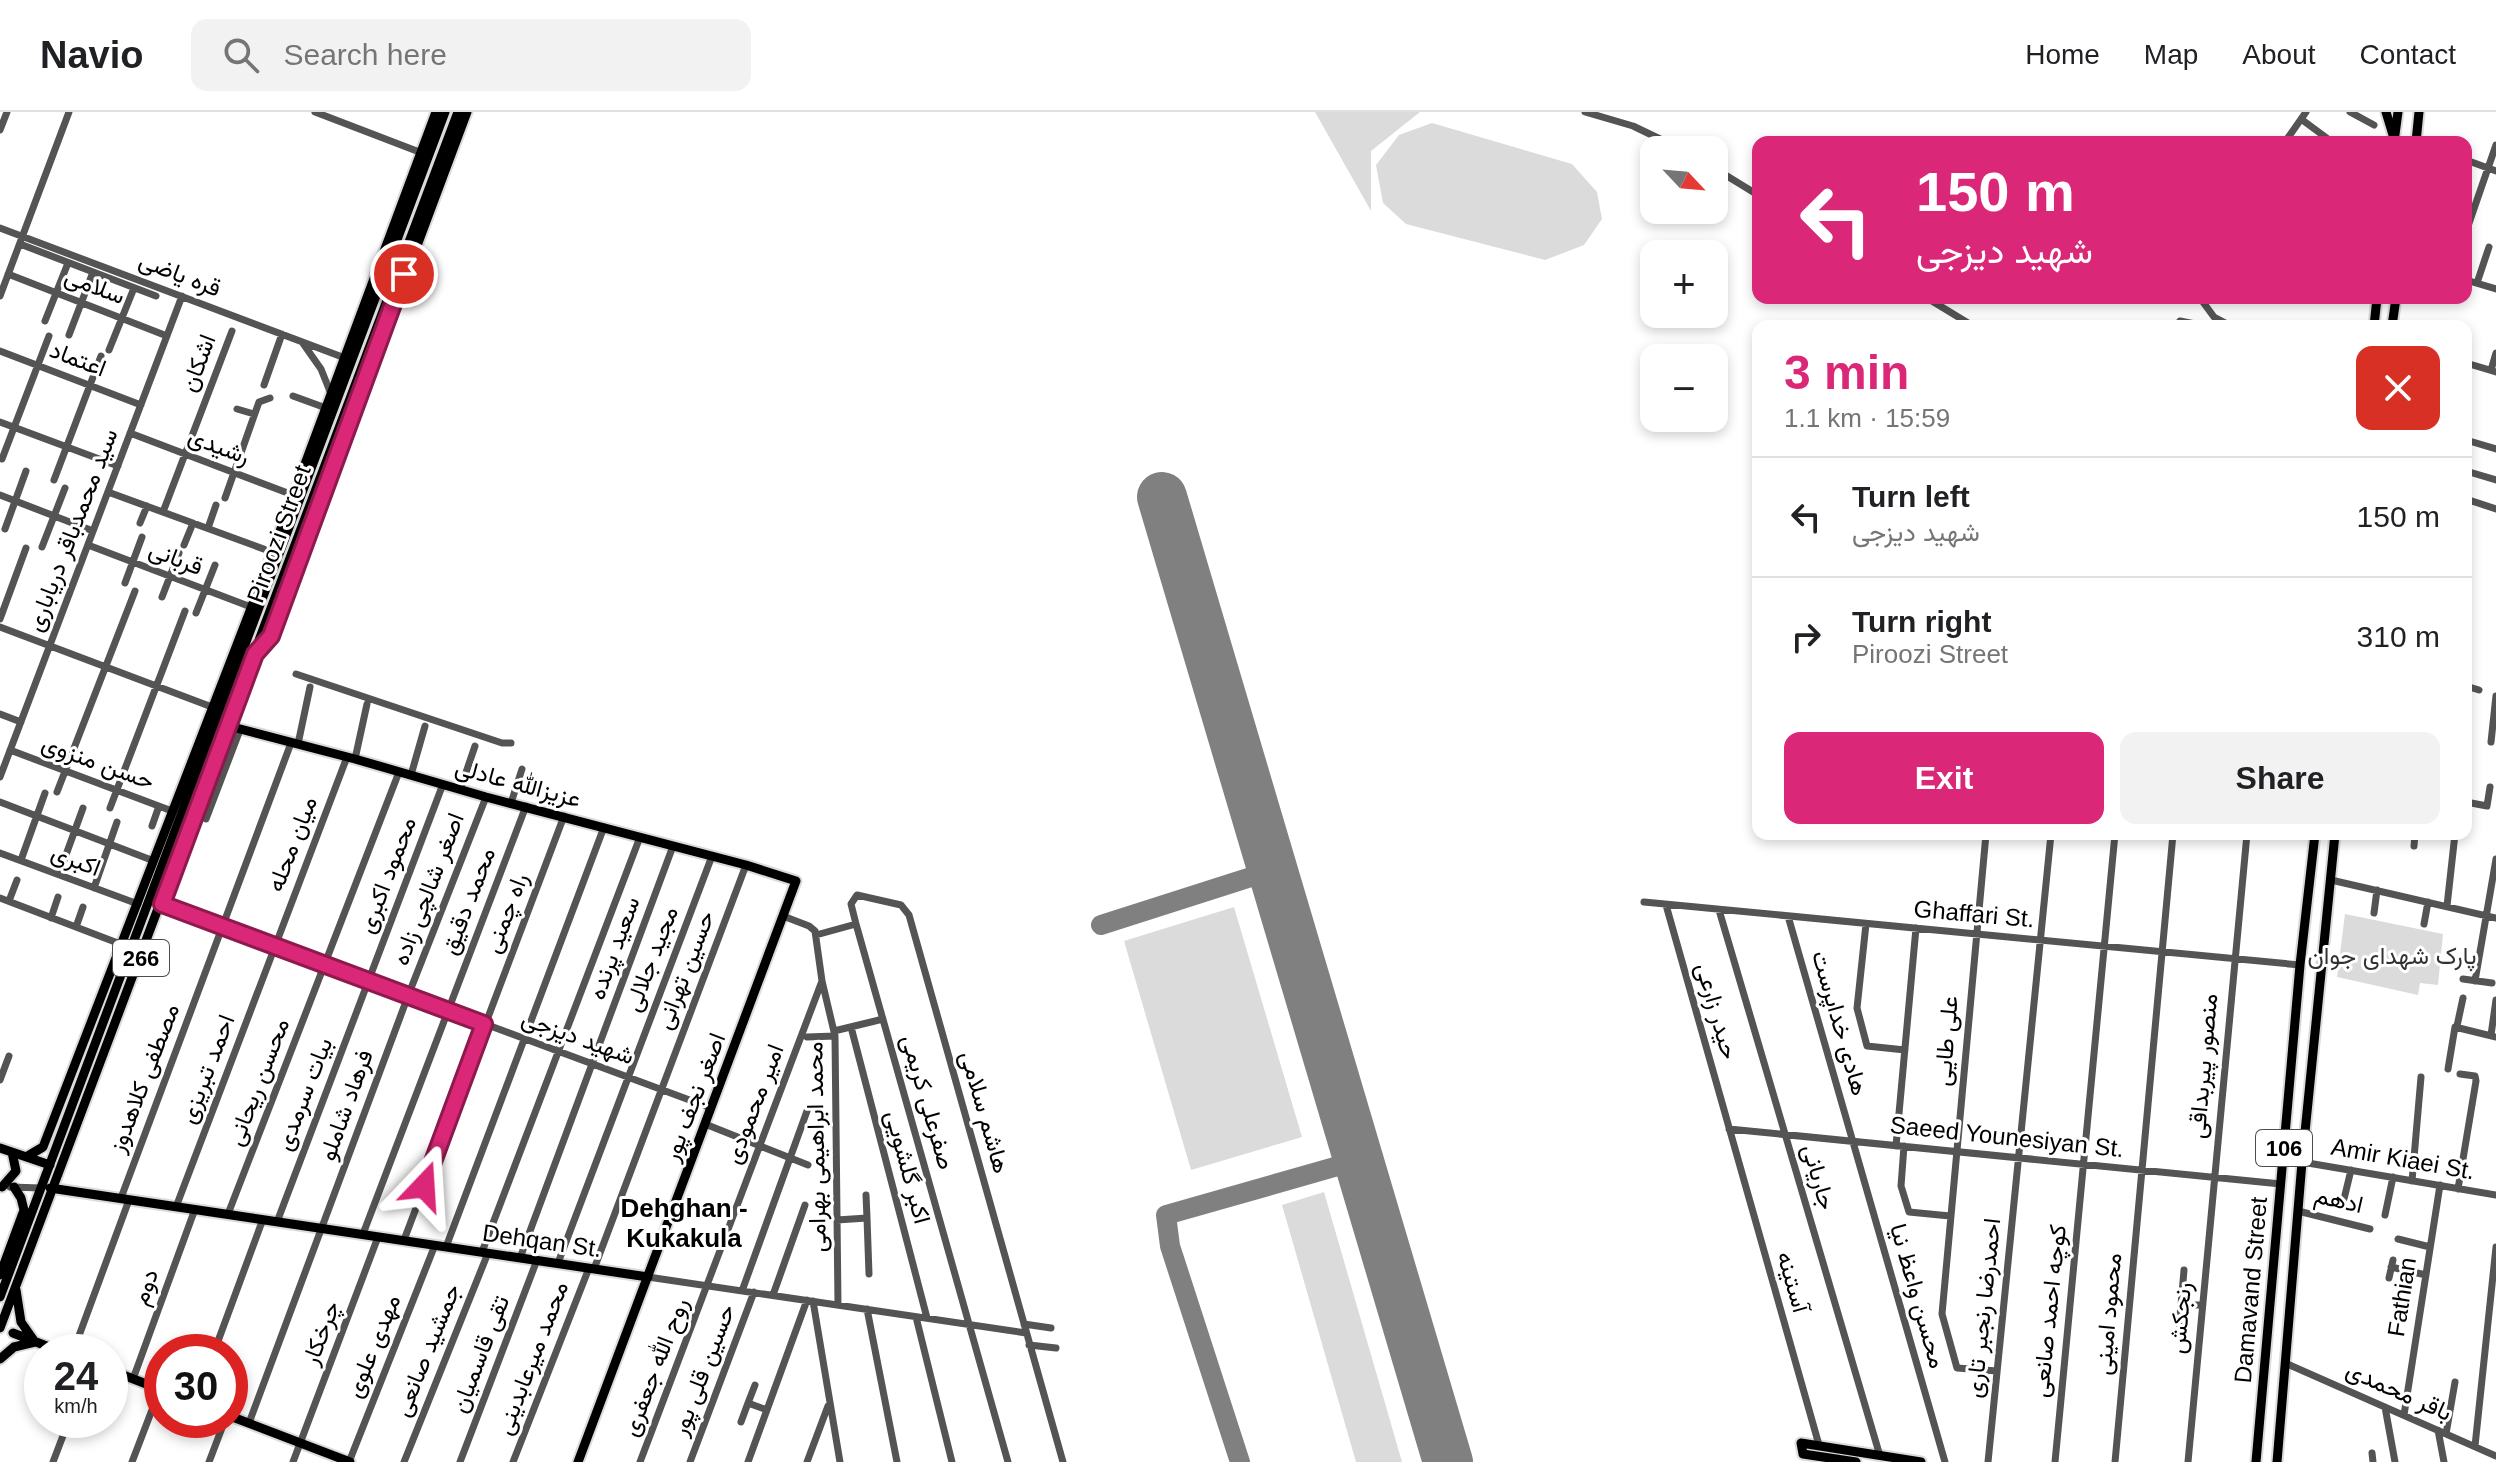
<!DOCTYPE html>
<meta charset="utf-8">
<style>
body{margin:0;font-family:Helvetica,Vazirmatn,sans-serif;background:#f2f2f2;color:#202124;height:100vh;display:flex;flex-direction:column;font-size:30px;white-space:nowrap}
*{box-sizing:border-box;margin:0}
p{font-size:26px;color:#757577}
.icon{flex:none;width:44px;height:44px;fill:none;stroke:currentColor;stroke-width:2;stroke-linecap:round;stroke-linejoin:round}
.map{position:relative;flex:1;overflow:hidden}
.drawer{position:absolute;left:1752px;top:208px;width:720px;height:520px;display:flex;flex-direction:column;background:#fff;border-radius:16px;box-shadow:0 4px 12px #0003}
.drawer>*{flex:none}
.hud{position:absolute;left:1752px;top:24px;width:720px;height:168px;border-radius:16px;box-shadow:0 4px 12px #0003;background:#db2777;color:#fff;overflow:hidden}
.needle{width:52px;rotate:116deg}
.tools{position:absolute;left:1640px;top:24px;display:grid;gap:16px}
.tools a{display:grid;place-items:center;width:88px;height:88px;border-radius:16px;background:#fff;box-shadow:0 4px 12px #0003;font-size:40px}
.speed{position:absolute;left:24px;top:1222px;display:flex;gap:16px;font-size:40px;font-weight:700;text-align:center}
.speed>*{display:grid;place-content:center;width:104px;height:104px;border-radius:50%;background:#fff;box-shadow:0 4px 12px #0003;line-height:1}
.speed small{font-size:20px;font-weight:400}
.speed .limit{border:12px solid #d22;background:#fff;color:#111}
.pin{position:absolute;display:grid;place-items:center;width:68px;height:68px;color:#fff;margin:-34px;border:4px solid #fff;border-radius:50%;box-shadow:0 2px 8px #0007}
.me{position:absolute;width:88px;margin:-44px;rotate:20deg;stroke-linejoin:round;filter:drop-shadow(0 0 6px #0008)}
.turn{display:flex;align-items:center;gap:28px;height:168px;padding:0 32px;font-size:36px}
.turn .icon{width:104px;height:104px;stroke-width:2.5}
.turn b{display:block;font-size:56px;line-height:68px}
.round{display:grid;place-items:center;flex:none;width:84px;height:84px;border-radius:16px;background:#f2f2f2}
.summary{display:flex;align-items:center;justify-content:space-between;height:136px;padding:0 32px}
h1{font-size:48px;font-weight:700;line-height:60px;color:#db2777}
.cta{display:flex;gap:16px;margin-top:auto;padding:16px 32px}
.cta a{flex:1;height:92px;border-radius:16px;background:#db2777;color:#fff;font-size:32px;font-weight:700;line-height:92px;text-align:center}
.cta a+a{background:#f2f2f2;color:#202124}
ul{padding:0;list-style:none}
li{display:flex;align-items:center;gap:24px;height:120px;padding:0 32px;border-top:2px solid #e0e0e0}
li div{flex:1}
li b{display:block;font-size:30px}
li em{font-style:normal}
header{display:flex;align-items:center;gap:48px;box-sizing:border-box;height:112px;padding:0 40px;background:#fff;border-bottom:2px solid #e0e0e0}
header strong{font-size:38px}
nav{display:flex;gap:44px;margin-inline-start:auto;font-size:28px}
.search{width:560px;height:72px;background:#f2f2f2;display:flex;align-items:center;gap:20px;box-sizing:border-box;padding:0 28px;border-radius:16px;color:#757577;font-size:30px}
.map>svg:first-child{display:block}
.green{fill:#dbdbdb}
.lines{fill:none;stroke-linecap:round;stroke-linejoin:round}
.taxiway{stroke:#808080;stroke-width:20}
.runway{stroke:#808080;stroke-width:50}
.major-casing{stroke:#dbdbdb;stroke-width:13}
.minor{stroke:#545454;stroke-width:7}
.major{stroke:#000;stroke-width:9}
.route-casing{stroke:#8e194d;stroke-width:20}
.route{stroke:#db2777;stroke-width:14}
.labels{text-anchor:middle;stroke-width:6;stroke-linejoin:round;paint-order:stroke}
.shield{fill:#fff;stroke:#4c4c4c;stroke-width:2}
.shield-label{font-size:22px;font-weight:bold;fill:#000}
.street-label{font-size:24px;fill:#000;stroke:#fff}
.park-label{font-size:24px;fill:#323232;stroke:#fff}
.neighbourhood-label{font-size:26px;font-weight:bold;fill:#000;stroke:#fff}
</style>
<header>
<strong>Navio</strong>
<div class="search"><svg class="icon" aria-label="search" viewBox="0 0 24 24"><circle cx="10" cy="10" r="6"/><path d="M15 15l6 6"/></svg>Search here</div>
<nav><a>Home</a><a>Map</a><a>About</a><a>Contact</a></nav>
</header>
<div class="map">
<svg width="2496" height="1350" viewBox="0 0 2496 1350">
<rect width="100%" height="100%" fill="#fff"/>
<path class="green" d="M1315,0H1420L1371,39V99Z
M1432,11L1572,52L1597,80L1602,107L1584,133L1545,148L1406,112L1383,91L1376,53L1399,23Z
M1234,795L1302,1025L1191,1058L1124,829Z
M2345,802L2443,822L2438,873L2420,871L2418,883L2337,865Z
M1324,1080L1402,1350H1356L1282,1093Z"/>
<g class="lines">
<path class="taxiway" d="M1101,813L1273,758
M1240,1350L1170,1134L1166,1103L1359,1048"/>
<path class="runway" d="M1162,385L1448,1350"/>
<defs>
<path id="major" d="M2386,0L2393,23
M2394,30L2398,0
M2416,30L2419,0
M2374,214L2377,186
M2392,214L2396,186
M260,537L271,524L467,0
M225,613L355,647L486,685L746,753L796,769L578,1350
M0,1036L50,1053
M26,1045L43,1035L260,473L436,0
M2,1075L16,1059L12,1040
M50,1076L648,1165
M0,1163L24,1098L21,1086L14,1075
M16,1178L21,1210L35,1230
M0,1185L445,0
M0,1216L458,0
M13,1221L62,1240
M0,1247L14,1235L35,1230
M110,1258L162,1278
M230,1304L350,1350
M1856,1350L1803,1342L1801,1331L1921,1350
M2256,1350L2300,853L2315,722
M2277,1350L2302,1050L2335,722"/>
</defs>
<use href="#major" class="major-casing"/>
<path class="minor" d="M315,0L422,41
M1585,0L1633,14L1683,38
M2350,0L2374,13
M2301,7L2328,27L2327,30
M0,18L7,0
M2285,30L2306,0
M2466,48L2496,59
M1714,56L1758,83
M2468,114L2496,33
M0,116L345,246
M20,132L156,184
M8,162L167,224
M2466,168L2496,177
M2477,171L2489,135
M0,184L69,0
M1927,186L1973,214
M2200,186L2214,205L2231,214
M45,209L68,151
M2176,214L2180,209L2205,214
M69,223L93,160
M302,230L321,257L331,282
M109,238L134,176
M0,239L141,293
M2466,251L2496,260
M2491,258L2496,241
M264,273L282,222
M293,284L326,296
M237,297L254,302
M0,310L118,354
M130,321L293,383
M2466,328L2496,337
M2,347L49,224
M2466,359L2496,368
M54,368L101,244
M108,380L272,440
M0,383L93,419
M225,386L259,290L270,286
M2466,387L2496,397
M163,400L232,219
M2466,410L2469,388
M140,411L147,394
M208,416L216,393
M5,417L26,359
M88,433L251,495
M184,433L193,411
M42,435L65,376
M125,471L142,425
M162,485L179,441
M196,501L215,453
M0,507L26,436
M0,515L212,595
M296,562L502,631H511
M2466,574L2479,578
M0,602L21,610
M2491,630L2496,584
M298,632L310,575
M10,638L172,699
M355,647L367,592
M411,663L425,614
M0,665L182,184
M460,678L475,634
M57,680L135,479
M0,690L154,749
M2466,690L2487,694L2490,675
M511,691L522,657
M110,696L185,499
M206,707L240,618
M152,714L159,694
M1986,722L1942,1202L1957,1256L1997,1259
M2414,734L2415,722
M0,741L138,792
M21,748L45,681
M59,762L83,696
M2331,768L2496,806
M94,776L117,710
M0,786L123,833
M9,789L17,768
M1644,790L2300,853
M162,792L711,996
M1666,793L1819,1333
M2447,794L2455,722
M1719,798L1880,1344
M2374,801L2377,778
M783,804L809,814L815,819L822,869L835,924L838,1193
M1788,804L1945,1350
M51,806L58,785
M1866,812L1857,896L1867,934L1905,938
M2424,812L2428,790
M76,815L83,795
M816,823L856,812
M2463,867L2492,871
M2475,869L2496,747
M2457,914L2463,886
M851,915L927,1206
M834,919L883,907
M2491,923L2496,888
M807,925L835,924
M2448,957L2455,915L2496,925
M0,968L9,944
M705,1012L808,1053
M1729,1017L2281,1072
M1896,1034L1916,816
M1904,1034L1901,1074L1909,1100L1950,1104
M2302,1050L2496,1083
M2412,1069L2421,965
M10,1075L41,1076
M2458,1077L2476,969L2475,964L2460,962
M866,1083L867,1106
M121,1086L291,631
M2344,1087L2351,1058
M176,1095L347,645
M2298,1099L2370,1117
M228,1102L399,660
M2385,1103L2393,1065
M837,1108L867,1106L869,1162
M277,1110L443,672
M363,1122L526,694
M2398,1127L2430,1135
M404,1128L564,704
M446,1135L604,715
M482,1140L640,725
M520,1146L673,734
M558,1151L712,744
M2391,1155L2426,1163
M594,1157L746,753
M648,1165L1026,1221
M2389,1166L2393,1148
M742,1179L807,999
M773,1183L805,1093
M813,1189L840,1350
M2181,1193L2184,1158
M867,1197L897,1350
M916,1205L952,1350
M1024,1212L1051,1216
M2179,1212L2181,1193H2202
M1029,1233L1056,1236
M73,1240L129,1088
M214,1240L263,1107
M2285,1251L2496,1344
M133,1267L195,1097
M748,1291L755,1273
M2385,1295L2395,1350
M2404,1303L2440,1073
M741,1310L748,1291L767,1298
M249,1311L408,884L486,685
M2438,1318L2444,1350
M2446,1322L2455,1270
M2475,1334L2496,1135
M2372,1341L2373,1350
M53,1350L69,1308
M132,1350L160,1277
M209,1350L225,1308
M293,1350L378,1125
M349,1350L435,1133
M404,1350L488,1141
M460,1350L537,1148
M513,1350L589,1156
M640,1350L822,869
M690,1350L754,1180
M748,1350L807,1188
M807,1350L828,1294
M1008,1350L856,812L851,792L857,783L901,793L909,803L1063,1350
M1988,1350L2051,722
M2055,1350L2115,722
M2115,1350L2173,722
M2188,1350L2247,722"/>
<use href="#major" class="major"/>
</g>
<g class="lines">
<defs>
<path id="route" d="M404,162L271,524L255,542L162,792L484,912L424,1074"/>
</defs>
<use href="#route" class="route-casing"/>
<use href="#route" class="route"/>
</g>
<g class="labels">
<g class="shield">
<rect x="113" y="828" width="56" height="36" rx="6"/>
<rect x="2256" y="1018" width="56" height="36" rx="6"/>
</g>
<g class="shield-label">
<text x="141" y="854">266</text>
<text x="2284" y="1044">106</text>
</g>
<g class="street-label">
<text transform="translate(180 162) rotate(21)" y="8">قره یاضی</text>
<text transform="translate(95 174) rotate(21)" y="8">سلامی</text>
<text transform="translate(78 247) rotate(21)" y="8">اعتماد</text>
<text transform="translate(198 251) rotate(-69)" y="8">اشکان</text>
<text transform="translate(219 334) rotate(21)" y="8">رشیدی</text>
<text transform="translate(72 418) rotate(-69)" y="8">سید محمدباقر دریاباری</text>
<text transform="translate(279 422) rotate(-70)" y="8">Piroozi Street</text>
<text transform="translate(176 446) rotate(21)" y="8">قربانی</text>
<text transform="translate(98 650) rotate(20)" y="8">حسن منزوی</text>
<text transform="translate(518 671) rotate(15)" y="8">عزیزالله عادلی</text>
<text transform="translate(292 732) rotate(-69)" y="8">میان محله</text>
<text transform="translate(76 748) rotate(21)" y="8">اکبری</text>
<text transform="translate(387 763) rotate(-69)" y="8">محمود اکبری</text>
<text transform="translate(428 777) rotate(-69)" y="8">اصغر شالچی زاده</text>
<text transform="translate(468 789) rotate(-69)" y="8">محمد دقیق</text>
<text transform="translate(506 801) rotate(-69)" y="8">راه چمنی</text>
<text transform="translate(1974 802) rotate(5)" y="8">Ghaffari St.</text>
<text transform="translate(614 836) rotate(-70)" y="8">سعید پرنده</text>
<text transform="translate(651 847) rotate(-69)" y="8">مجید جلالی</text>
<text transform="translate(685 858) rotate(-69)" y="8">حسین تهرانی</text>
<text transform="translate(1717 899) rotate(74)" y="8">حیدر زارعی</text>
<text transform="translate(1840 911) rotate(74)" y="8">هادی خداپرست</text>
<text transform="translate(578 925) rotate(20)" y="8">شهید دیزجی</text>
<text transform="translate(1946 929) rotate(-85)" y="8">علی طایی</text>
<text transform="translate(2203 954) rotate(-85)" y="8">منصور پیربداقی</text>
<text transform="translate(207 957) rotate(-69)" y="8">احمد تبریزی</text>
<text transform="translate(144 966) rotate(-69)" y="8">مصطفی کلاهدوز</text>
<text transform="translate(258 970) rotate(-69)" y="8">محسن ریحانی</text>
<text transform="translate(304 982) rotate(-69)" y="8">بیات سرمدی</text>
<text transform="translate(694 985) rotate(-69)" y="8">اصغر نجف پور</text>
<text transform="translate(928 990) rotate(74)" y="8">صفرعلی کریمی</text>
<text transform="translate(754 992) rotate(-69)" y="8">امیر محمودی</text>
<text transform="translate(346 993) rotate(-70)" y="8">فرهاد شاملو</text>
<text transform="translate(985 1000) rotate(74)" y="8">هاشم سلامی</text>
<text transform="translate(2007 1025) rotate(6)" y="8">Saeed Younesiyan St.</text>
<text transform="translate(816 1035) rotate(-91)" y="8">محمد ابراهیمی بهرامی</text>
<text transform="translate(2403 1047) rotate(10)" y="8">Amir Kiaei St.</text>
<text transform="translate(908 1055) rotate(75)" y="8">اکبر گلشویی</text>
<text transform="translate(1819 1065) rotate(74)" y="8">جاریانی</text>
<text transform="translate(2339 1088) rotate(13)" y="8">ادهم</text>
<text transform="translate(542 1129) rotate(8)" y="8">Dehqan St.</text>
<text transform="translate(1793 1170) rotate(74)" y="8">آستینه</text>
<text transform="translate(145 1175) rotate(-70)" y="8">دوم</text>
<text transform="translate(2251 1178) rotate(-85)" y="8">Damavand Street</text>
<text transform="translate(1918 1184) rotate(74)" y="8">محسن واعظ نیا</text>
<text transform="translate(2402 1185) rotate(-81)" y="8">Fathian</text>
<text transform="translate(1983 1196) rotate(-84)" y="8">احمدرضا رنجبر تاری</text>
<text transform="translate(2049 1199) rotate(-84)" y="8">کوچه احمد صانعی</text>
<text transform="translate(2108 1202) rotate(-85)" y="8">محمود امینی</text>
<text transform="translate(2180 1206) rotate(-85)" y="8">رنجکش</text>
<text transform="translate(321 1221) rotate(-69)" y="8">چرخکار</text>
<text transform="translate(373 1234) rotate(-68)" y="8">مهدی علوی</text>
<text transform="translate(427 1238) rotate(-68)" y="8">جمشید صانعی</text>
<text transform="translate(480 1242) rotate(-69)" y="8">تقی قاسمیان</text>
<text transform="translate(532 1246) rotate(-69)" y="8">محمد میرعابدینی</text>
<text transform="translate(655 1255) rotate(-69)" y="8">روح الله جعفری</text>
<text transform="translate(703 1258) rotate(-69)" y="8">حسین قلی پور</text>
<text transform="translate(2399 1279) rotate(24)" y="8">باقر محمدی</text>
</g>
<g class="park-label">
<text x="2392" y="852">پارک شهدای جوان</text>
</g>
<g class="neighbourhood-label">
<text x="684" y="1105">Dehghan -<tspan x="684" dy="30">Kukakula</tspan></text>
</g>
</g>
</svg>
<div class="tools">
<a><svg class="needle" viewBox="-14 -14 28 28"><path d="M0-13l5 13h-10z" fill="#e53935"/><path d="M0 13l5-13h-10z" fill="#757577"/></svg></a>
<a>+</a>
<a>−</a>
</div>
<div class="speed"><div>24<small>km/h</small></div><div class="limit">30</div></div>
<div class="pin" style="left:404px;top:162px;background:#d93025"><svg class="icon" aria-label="arrive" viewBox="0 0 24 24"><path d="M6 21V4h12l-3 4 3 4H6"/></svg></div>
<svg class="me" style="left:424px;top:1074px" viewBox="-20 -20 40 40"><path d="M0-17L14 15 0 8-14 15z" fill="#db2777" stroke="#fff" stroke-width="4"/></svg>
<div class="hud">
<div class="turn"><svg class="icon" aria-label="left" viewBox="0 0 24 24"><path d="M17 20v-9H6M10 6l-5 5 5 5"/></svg><div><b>150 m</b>شهید دیزجی</div></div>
</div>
<section class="drawer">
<div class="summary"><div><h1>3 min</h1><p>1.1 km · 15:59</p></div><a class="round" style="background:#d93025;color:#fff"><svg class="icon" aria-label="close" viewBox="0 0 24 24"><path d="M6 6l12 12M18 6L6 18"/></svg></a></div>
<ul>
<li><svg class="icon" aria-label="left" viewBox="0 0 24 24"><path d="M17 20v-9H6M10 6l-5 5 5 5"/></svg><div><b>Turn left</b><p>شهید دیزجی</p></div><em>150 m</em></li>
<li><svg class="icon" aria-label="right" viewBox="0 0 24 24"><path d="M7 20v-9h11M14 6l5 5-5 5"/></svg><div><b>Turn right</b><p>Piroozi Street</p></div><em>310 m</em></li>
</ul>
<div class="cta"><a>Exit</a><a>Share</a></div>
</section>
</div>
